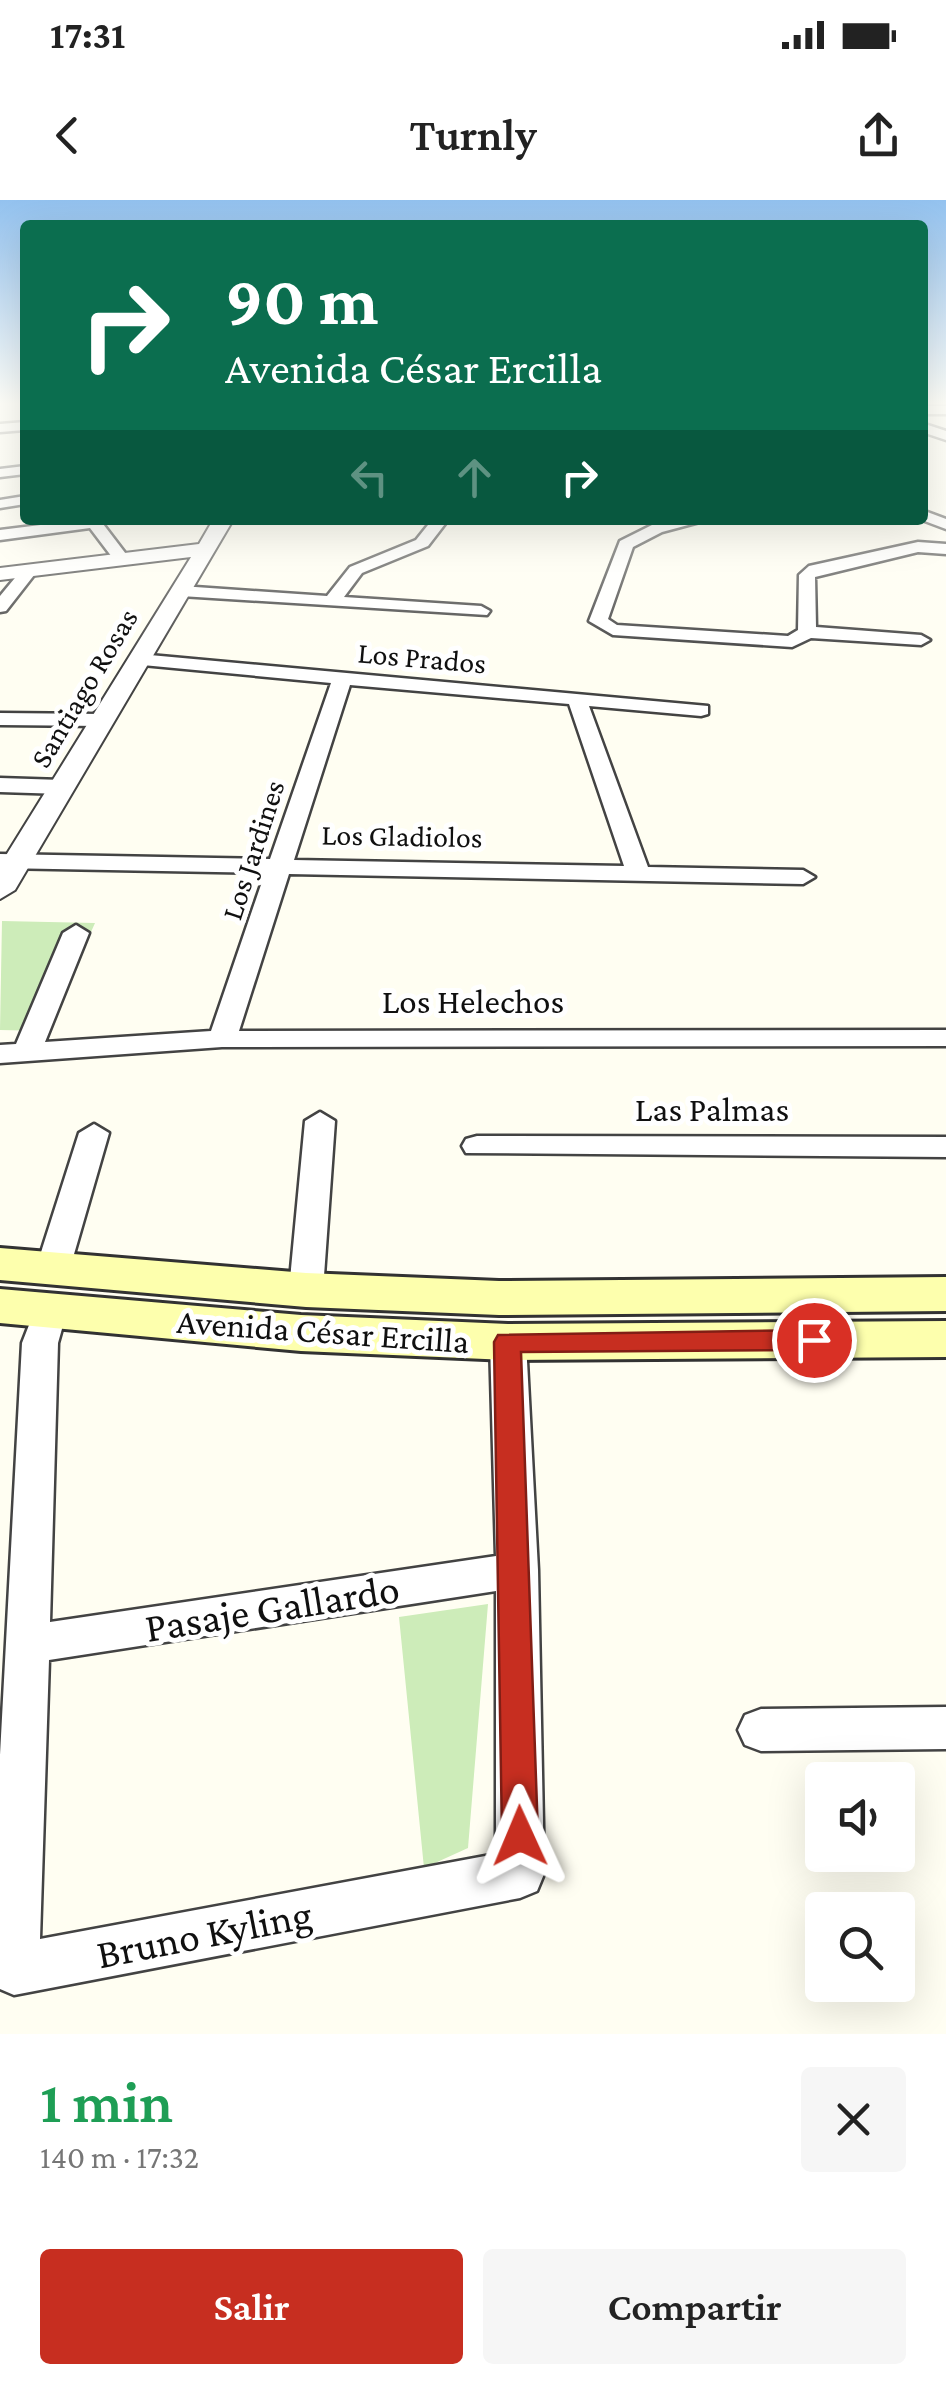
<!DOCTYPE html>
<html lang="es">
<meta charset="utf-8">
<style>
body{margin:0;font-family:"Crimson Pro",serif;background:#f6f6f6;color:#222;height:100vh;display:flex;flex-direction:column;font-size:38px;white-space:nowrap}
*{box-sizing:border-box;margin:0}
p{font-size:32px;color:#767676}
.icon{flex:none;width:55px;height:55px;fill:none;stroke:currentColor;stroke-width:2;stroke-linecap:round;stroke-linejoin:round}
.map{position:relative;height:1834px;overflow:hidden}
.panel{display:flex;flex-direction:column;background:#fff;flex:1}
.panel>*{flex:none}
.guide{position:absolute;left:20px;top:20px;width:908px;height:305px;border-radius:10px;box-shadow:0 10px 40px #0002;background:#0b6e4f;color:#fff;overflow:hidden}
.fabs{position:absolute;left:805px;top:1562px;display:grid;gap:20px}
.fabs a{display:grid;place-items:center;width:110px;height:110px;border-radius:10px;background:#fff;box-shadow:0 10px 40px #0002;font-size:50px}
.pin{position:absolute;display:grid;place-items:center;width:85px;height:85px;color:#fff;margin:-42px;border:5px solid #fff;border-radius:50%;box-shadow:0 2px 10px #0007}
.me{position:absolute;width:110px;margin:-55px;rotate:359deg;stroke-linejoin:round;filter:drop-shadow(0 0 8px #0008)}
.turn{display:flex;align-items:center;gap:35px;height:210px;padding:0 40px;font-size:45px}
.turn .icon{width:130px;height:130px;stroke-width:2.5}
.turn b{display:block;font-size:70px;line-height:85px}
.lanes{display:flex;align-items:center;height:95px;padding:0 40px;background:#0003;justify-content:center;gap:50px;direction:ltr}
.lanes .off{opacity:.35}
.round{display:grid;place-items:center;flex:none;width:105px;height:105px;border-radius:10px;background:#f6f6f6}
.headline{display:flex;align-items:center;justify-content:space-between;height:170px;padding:0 40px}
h1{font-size:60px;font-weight:600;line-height:75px;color:#1e9e55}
.action{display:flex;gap:20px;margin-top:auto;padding:20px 40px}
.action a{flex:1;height:115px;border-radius:10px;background:#c72e20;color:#fff;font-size:40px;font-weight:600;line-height:115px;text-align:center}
.action a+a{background:#f6f6f6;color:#222}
.status{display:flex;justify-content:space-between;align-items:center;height:70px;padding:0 50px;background:#fff;direction:ltr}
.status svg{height:28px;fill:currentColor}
header{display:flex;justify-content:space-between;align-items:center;height:130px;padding:0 40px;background:#fff;font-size:45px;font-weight:600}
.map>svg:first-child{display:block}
.green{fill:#cdecb9}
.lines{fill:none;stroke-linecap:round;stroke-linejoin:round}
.minor-casing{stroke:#434343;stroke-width:5}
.tertiary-casing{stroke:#434343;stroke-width:4}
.secondary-casing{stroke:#323232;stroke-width:6}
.minor{fill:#fff;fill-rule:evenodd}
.tertiary{fill:#fff;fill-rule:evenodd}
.secondary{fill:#fdffad;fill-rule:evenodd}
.route{fill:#c72e20;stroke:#811e15;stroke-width:2.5}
.labels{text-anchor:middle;stroke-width:10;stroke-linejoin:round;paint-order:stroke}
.far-street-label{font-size:30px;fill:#101010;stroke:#fff}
.street-label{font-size:35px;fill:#101010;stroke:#fff}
.near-street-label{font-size:42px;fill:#101010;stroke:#fff}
</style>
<div class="status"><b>17:31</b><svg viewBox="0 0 49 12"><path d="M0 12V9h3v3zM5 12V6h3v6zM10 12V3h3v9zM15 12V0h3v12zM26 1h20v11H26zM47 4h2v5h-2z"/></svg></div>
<header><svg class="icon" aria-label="back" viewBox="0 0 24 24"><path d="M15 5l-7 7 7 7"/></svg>Turnly<svg class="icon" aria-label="share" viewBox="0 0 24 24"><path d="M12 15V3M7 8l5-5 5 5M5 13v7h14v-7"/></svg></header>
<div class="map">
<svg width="946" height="1834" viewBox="0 0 946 1834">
<rect width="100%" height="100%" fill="#fffef2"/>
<path class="green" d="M2,721L95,723L47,831L0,830Z
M488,1404L468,1648L424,1668L399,1417Z"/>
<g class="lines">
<defs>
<path id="minor" d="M922,206H946V214H922Z
M25,222V230L0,232V224Z
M922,223L946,231V240L922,232Z
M25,266V274L0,277V269Z
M25,296V304L0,308V300Z
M922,310L946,319V329L922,320Z
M81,320H100L129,358L127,361H115L90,328L0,340V330Z
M432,320H448L428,346L362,373L344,397L481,406L490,411L487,415L181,396L172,391L181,386L327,396L350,367L416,340Z
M675,320H707L662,332L633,347L608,419L617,425L788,436L798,430L799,375L809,366L918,342L946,344V354L918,352L815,377L816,427L921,435L930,440L921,445L811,438L792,447L613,435L589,421L620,341L652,325Z
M24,367L38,370L6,411L0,412V396Z
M139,454L708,506V514L701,516L589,506L648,667L803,670L815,677L803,684L289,674L239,831L946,830V846L222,847L0,863V845L16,844L63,733L76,725L89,733L45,842L211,831L265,673L0,668V654L270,659L331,483L132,464V456ZM350,485L569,504L624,666L294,660Z
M0,513L102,514L112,520L102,526L0,525Z
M0,578L62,580L73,587L62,594L0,592Z
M320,912L335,921L323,1090L318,1099L306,1102L294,1099L289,1090L305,921Z
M94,924L109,933L70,1068L65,1076H41L36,1068L79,933Z
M477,936L946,937V957L466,953L462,946L466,939Z
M50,1099L62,1102L67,1111L58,1143L50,1422L496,1356L490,1142L495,1133L508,1129L521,1133L526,1142L538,1370L544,1674L537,1691L520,1698L14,1795L0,1789V1555L22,1143L38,1102ZM496,1391V1654L40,1739L49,1460Z
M946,1507V1549L761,1551L745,1545L738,1530L745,1515L761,1509Z"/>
<path id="tertiary" d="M213,320H233L15,690L0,699V665L191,357L0,380V368L199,344Z"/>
<path id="secondary" d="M0,1048L306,1073L499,1081L946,1077V1111L499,1115L306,1107L0,1080Z
M0,1089L301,1115L508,1124L946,1121V1157L508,1160L301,1151L0,1123Z"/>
</defs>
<use href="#minor" class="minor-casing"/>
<use href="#tertiary" class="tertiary-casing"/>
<use href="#secondary" class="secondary-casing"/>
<use href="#minor" class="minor"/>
<use href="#tertiary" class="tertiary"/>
<use href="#secondary" class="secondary"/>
</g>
<linearGradient id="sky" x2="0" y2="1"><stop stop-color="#93c2ef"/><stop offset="0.44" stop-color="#fffff9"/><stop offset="1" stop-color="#fffff9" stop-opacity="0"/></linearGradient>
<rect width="946" height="462" fill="url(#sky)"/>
<path class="route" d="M814,1130L827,1140L814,1150L521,1152L538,1636L533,1648L520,1653L507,1648L502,1636L494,1142L498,1135Z"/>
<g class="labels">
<g class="far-street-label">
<text transform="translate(422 458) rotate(5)" y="10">Los Prados</text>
<text transform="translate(84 488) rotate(-59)" y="10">Santiago Rosas</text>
<text transform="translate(402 636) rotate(1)" y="10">Los Gladiolos</text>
<text transform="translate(253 650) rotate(-72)" y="10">Los Jardines</text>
</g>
<g class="street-label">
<text x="473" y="813">Los Helechos</text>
<text x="712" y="921">Las Palmas</text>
<text transform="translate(323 1131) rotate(4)" y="12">Avenida César Ercilla</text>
</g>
<g class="near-street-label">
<text transform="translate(272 1407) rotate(-9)" y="15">Pasaje Gallardo</text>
<text transform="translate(204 1733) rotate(-11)" y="15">Bruno Kyling</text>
</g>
</g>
</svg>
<div class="fabs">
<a><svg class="icon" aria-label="sound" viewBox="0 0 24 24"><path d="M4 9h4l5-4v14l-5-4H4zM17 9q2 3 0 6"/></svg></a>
<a><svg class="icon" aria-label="search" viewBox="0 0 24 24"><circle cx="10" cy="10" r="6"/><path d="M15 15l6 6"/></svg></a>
</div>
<div class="pin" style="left:814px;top:1140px;background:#d93025"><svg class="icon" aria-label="arrive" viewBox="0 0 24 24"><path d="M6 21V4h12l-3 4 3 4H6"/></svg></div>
<svg class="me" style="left:520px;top:1636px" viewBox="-20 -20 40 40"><path d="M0-17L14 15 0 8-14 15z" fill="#c72e20" stroke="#fff" stroke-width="4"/></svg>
<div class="guide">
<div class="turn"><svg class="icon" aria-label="right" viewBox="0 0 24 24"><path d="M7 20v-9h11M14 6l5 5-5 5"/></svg><div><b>90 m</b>Avenida César Ercilla</div></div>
<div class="lanes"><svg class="icon off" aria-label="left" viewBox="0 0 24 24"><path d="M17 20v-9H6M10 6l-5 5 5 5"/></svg><svg class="icon off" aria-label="ahead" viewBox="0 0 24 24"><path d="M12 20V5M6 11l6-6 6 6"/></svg><svg class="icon" aria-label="right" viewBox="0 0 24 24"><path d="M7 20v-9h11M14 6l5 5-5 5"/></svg></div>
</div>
</div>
<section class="panel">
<div class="headline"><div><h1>1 min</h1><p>140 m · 17:32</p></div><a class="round"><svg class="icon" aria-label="close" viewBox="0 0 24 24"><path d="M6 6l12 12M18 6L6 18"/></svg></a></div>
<div class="action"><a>Salir</a><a>Compartir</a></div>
</section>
